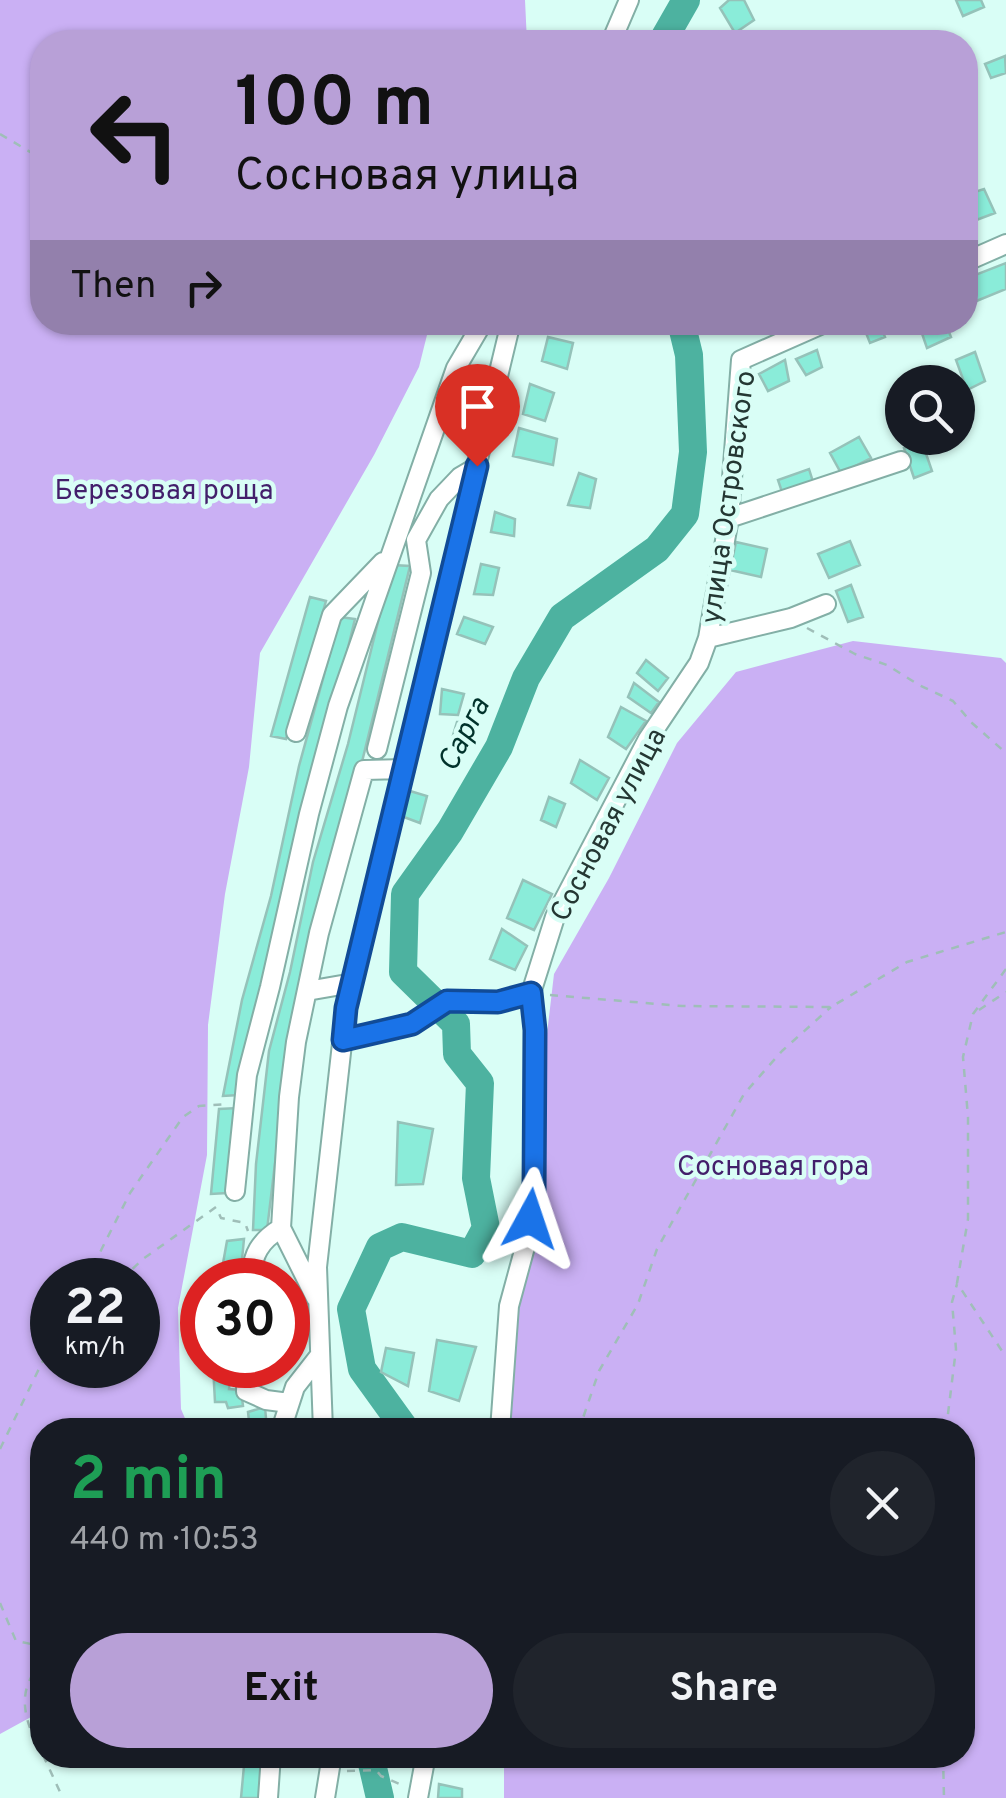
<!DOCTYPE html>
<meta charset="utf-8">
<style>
body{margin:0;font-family:Overpass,sans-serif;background:#20242c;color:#f1f3f6;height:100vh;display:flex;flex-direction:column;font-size:38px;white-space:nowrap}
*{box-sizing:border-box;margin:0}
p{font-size:32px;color:#9ea1a6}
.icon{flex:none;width:55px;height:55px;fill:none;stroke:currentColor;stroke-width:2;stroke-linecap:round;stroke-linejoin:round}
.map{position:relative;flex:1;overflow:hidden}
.details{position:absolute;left:30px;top:1418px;width:945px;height:350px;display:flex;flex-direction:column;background:#171b24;border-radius:40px;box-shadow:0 2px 8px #0004}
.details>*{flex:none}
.banner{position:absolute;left:30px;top:30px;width:948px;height:305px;border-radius:40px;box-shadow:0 2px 8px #0004;background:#b8a0d7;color:#111;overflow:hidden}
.controls{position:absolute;left:885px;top:365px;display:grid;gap:20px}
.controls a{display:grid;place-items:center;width:90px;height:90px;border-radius:50%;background:#171b24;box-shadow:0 2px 8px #0004;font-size:50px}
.speed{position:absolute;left:30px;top:1258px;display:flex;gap:20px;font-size:50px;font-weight:700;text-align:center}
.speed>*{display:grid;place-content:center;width:130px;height:130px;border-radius:50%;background:#171b24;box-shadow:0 2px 8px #0004;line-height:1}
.speed small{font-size:25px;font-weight:400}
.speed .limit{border:15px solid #d22;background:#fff;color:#111}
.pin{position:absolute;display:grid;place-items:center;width:85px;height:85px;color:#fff;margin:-102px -42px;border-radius:50% 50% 50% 0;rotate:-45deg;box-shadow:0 0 10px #0007}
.pin .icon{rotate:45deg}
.me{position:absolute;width:110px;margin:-55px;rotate:5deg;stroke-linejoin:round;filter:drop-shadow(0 0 8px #0008)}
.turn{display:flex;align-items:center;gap:35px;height:210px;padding:0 40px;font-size:45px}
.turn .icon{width:130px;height:130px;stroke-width:2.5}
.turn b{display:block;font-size:70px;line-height:85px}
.then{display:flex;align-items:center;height:95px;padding:0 40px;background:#0003;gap:20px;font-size:38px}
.round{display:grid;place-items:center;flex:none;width:105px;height:105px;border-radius:52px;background:#20242c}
.headline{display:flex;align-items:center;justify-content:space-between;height:170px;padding:0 40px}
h1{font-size:60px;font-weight:700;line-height:75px;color:#1e9e55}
.action{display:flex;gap:20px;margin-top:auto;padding:20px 40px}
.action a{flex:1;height:115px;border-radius:60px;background:#b8a0d7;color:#111;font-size:40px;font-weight:700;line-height:115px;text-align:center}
.action a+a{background:#20242c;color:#f1f3f6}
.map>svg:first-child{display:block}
.forest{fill:#cab0f4;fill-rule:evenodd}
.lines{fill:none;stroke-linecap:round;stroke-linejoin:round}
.river{stroke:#4db2a0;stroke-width:28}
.building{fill:#8aecd9;stroke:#95c2b9;stroke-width:2.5}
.minor-casing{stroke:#83afa6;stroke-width:22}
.path{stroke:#9fbeb8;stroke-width:2.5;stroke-dasharray:8 8;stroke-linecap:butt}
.minor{stroke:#fff;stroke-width:18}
.route-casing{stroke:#114b97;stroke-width:25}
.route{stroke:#1a73e8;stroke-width:18}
.labels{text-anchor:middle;stroke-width:9;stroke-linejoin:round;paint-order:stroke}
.park-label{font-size:28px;fill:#431f6b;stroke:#d9fef6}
.street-label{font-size:28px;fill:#243733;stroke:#d9fef6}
.water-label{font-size:30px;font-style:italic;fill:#01322b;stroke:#d9fef6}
</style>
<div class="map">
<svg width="1006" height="1798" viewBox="0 0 1006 1798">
<rect width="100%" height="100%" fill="#d9fef6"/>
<path class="forest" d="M0,0H525L527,42H42V322L430,323L419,367L374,455L260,653L249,767L225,894L208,1025L207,1155L178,1308L181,1409L190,1430H42V1711L0,1734ZM52,1280H138V1365H52Z
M853,641L1001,658L1006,663V1798H504V1755H962V1430H507L515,1308L554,974L609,878L677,743L736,672Z"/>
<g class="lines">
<path class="river" d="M662,42L686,0
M406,1430L362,1369L351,1309L380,1247L402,1237L472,1254L486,1228L476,1178L480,1083L457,1054L456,1024L403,972L405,894L450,831L499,747L526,678L562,617L657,549L685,514L693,452L689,355L681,322
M370,1755L380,1798"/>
</g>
<path class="building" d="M729,0H744L754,20L735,33L720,8Z
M956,0H981L984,7L963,16Z
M1005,56L1006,73L991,78L985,64Z
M984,189L995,213L971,222L965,195Z
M1006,263V289L974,302L965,279Z
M879,322L885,337L870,343L862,323Z
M918,322H945L951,337L927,348Z
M548,337L573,343L567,369L542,361Z
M817,350L822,367L806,375L796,359Z
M975,352L985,381L967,390L956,360Z
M785,360L789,381L768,391L759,374Z
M530,384L554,393L545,421L523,414Z
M519,428L557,439L553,465L513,456Z
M859,437L871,458L841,473L830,453Z
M922,442L932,471L914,478L904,448Z
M809,469L814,485L783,495L778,480Z
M579,473L596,479L590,508L568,505Z
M495,512L515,519L514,536L491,532Z
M850,541L860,565L829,578L818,554Z
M736,542L767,549L761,577L730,570Z
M481,564L499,568L493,595L474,594Z
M392,565L410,566L286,1072L267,1230H253L256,1164L269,1051L290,972L313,862L348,744Z
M851,585L863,617L848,622L836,591Z
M310,597L326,601L286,739L271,736Z
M340,617L355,619L239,1095L223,1096L242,1000L271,896L299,766Z
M464,617L493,627L485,644L457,634Z
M646,660L668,678L658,691L637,673Z
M634,683L659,702L651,713L628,697Z
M442,689L464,694L458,715L440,714Z
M621,707L646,721L626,749L608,737Z
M457,722L474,723L469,745L451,742Z
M580,760L609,778L597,800L571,783Z
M410,791L427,796L420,823L401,816Z
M549,797L565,804L556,827L541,820Z
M523,880L552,894L534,930L507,918Z
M502,929L527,946L515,970L490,959Z
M238,1108L227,1193L211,1194L219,1109Z
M398,1122L433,1129L423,1184L396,1185Z
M244,1239L240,1280H220L227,1241Z
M437,1340L476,1347L459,1401L429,1391Z
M386,1348L414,1353L408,1386L381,1372Z
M213,1365H232L229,1389L241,1390L243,1406L228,1408L226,1402H215Z
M265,1407L267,1430H250L248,1412Z
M245,1755H267L263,1798H241Z
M439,1784L462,1789V1798H438Z"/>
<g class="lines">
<defs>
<path id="minor" d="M611,42L629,0
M965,262L1006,244
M729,518L901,461
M708,638L791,618L826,604
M296,732L332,615L383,562
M377,749L421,573L416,540L439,499L460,477L477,467
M307,991L353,983
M343,1040L412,1023L447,1001L497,1002L531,993
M235,1191L247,1075L270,987L309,814L338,706L456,368L483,322
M251,1280C252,1254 260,1241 281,1228
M316,1298L281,1228L289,1097L296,1042L319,933L364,770L405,769
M247,1365L246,1391L266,1400L289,1403
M281,1430L295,1387L320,1355
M323,1430L317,1267L346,1008L511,322
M500,1430L509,1306L525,1247L534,1191L535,1030L531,993L555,917L648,739L699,663L708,638L729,518L741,360L827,322
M268,1798L271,1755
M325,1798L332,1755
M418,1798L426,1755"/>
</defs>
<use href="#minor" class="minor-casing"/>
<path class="path" d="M0,134L42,159
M807,628L855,654L887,665L919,685L953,701L972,723L1006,753
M1006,969L973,1014L963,1057L968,1117V1219L957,1283L1006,1357
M550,995L682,1006L831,1007L907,962L1006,932
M979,1010L1006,992
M86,1280L130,1193L183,1117L199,1106L228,1104
M121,1280L143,1259L216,1207L221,1218L245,1223L248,1231
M575,1430L583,1418L599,1371L638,1304L657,1249L744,1094L782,1051L831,1007
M946,1430L956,1349L952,1302L957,1284
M0,1449L52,1342
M0,1603L16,1641L41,1646C40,1661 34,1670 28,1684C19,1708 31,1733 42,1754
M43,1755L60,1792V1798
M943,1755L944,1798
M347,1771L376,1770L381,1776L404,1786"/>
<use href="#minor" class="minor"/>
</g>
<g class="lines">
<defs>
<path id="route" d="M477,466L346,1008L343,1040L412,1024L447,1001L498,1002L531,993L535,1030L534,1192L530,1219"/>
</defs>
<use href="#route" class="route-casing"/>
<use href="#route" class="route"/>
</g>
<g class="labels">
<g class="park-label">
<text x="164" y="499">Березовая роща</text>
<text x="773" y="1175">Сосновая гора</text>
</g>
<g class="street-label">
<text transform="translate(727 497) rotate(-82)" y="10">улица Островского</text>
<text transform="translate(607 824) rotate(-62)" y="10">Сосновая улица</text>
</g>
<g class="water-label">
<text transform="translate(463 734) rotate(-63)" y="10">Сарга</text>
</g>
</g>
</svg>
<div class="controls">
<a><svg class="icon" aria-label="search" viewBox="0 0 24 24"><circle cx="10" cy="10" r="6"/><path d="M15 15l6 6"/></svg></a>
</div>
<div class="speed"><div>22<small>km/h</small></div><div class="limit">30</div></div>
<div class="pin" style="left:477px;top:466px;background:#d93025"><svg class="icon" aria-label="arrive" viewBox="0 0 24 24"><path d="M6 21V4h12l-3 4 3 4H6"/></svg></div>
<svg class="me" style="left:530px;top:1219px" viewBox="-20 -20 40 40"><path d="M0-17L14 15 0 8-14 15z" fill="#1a73e8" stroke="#fff" stroke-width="4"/></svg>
<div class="banner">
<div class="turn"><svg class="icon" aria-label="left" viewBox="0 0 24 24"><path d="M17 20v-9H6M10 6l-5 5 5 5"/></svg><div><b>100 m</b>Сосновая улица</div></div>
<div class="then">Then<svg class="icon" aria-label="right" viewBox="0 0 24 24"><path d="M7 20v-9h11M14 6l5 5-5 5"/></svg></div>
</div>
<section class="details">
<div class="headline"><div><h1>2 min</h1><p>440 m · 10:53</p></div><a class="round"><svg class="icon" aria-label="close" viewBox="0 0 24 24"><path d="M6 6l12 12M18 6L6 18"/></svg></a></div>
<div class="action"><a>Exit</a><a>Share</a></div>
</section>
</div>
